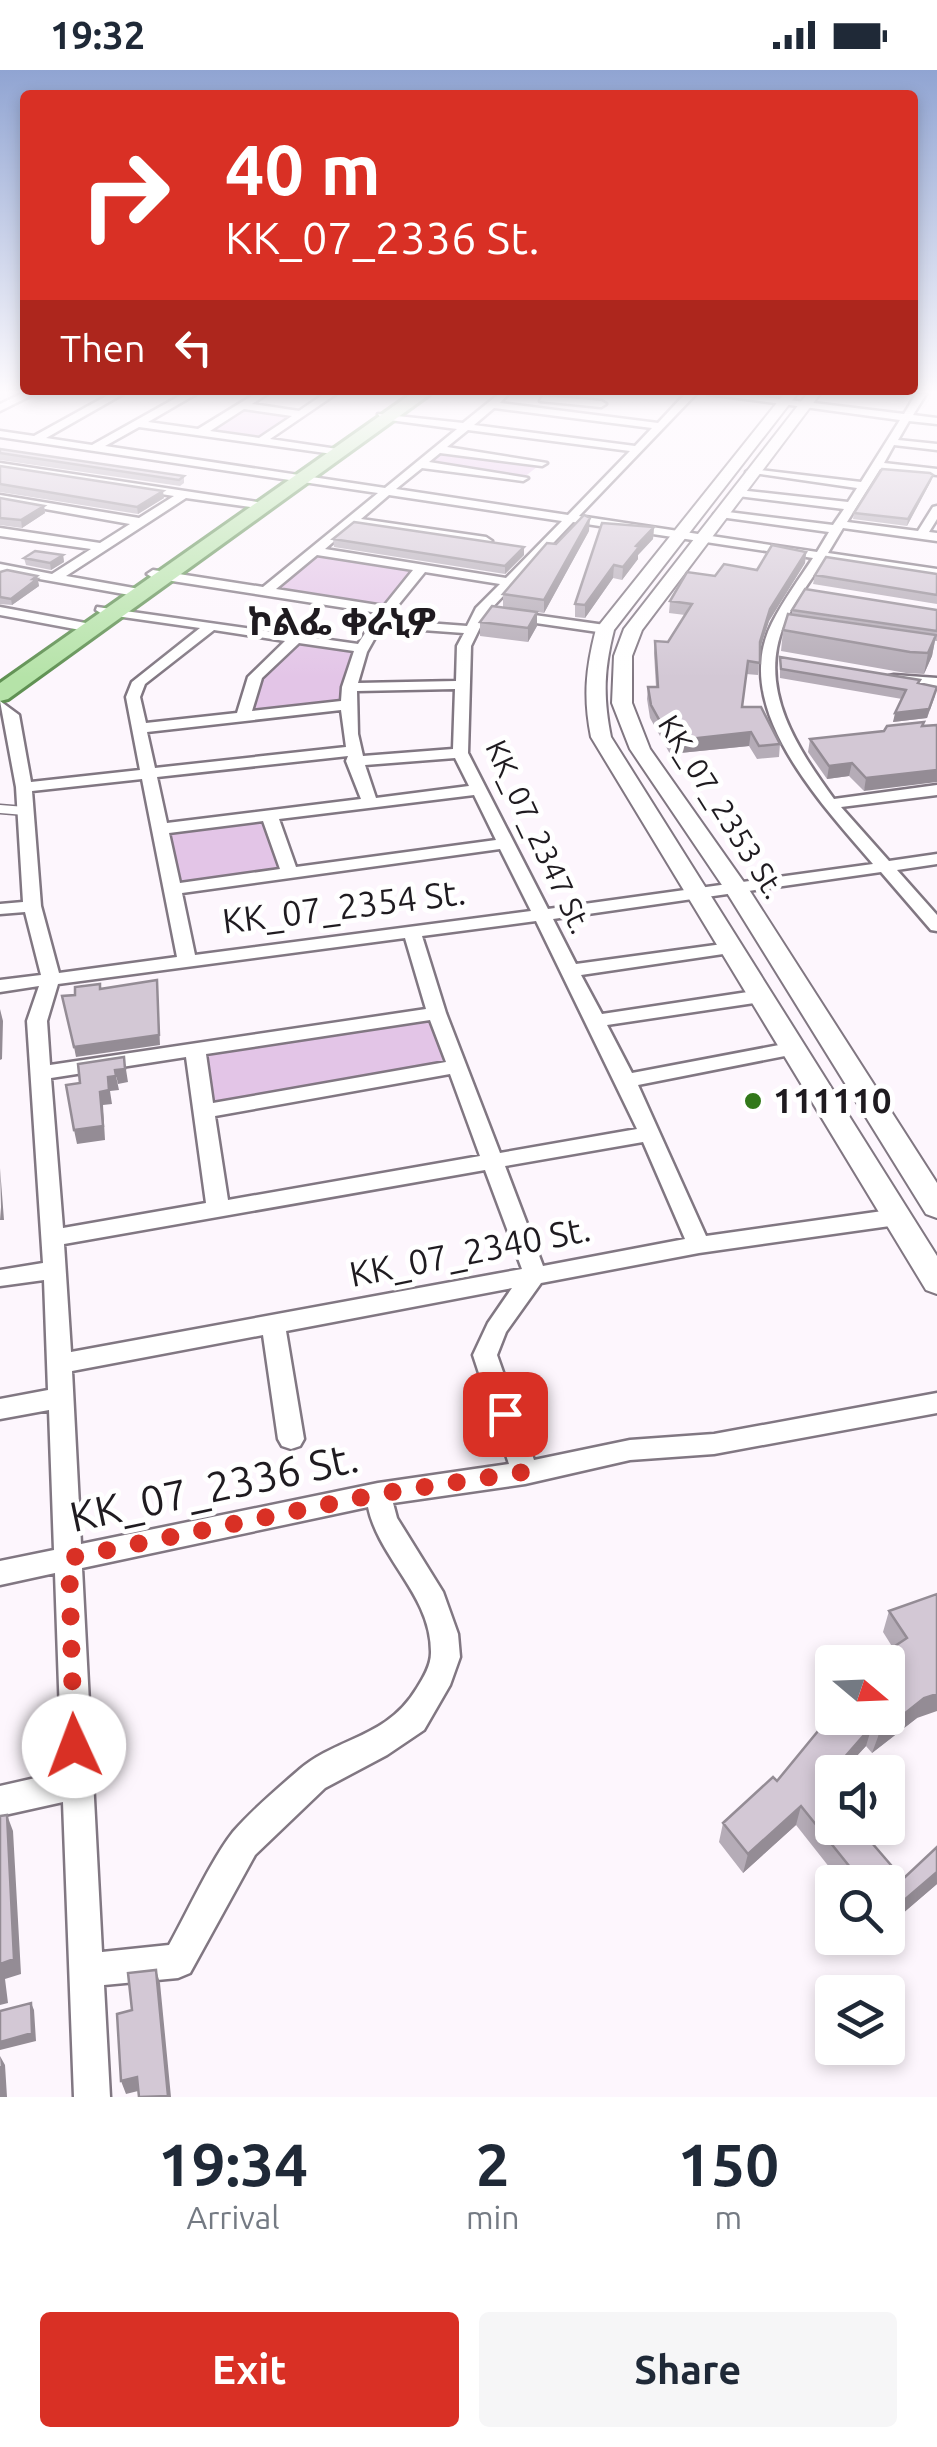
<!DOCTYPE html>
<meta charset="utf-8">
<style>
body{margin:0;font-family:Ubuntu,"Noto Sans Ethiopic",sans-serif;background:#f6f6f7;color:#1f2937;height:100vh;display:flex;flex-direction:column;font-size:38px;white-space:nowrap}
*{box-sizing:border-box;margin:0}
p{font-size:32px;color:#747a83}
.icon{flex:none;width:55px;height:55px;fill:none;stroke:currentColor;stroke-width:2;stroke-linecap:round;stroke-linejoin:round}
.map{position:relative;height:2027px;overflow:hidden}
.details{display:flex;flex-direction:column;background:#fff;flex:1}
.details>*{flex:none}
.top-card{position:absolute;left:20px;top:20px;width:898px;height:305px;border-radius:10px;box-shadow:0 5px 15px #0003;background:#d93025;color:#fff;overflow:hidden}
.needle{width:65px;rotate:109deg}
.controls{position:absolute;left:815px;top:1575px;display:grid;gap:20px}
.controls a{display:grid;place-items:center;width:90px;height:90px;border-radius:10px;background:#fff;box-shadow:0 5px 15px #0003;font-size:50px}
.pin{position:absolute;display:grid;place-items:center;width:85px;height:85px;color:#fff;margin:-42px;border-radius:20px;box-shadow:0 5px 15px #0006}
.me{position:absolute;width:110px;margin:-55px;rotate:358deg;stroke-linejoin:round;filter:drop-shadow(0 0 8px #0008)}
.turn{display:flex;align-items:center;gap:35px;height:210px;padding:0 40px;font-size:45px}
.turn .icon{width:130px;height:130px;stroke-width:2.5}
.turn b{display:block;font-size:70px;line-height:85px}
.then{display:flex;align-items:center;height:95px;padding:0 40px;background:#0003;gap:20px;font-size:38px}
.eta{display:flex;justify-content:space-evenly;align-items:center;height:170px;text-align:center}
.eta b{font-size:60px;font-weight:700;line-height:70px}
.cta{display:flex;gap:20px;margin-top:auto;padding:20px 40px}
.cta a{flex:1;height:115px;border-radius:10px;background:#d93025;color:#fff;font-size:40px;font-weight:700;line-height:115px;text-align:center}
.cta a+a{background:#f6f6f7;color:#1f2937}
.status{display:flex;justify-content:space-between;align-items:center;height:70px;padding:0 50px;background:#fff;direction:ltr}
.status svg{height:28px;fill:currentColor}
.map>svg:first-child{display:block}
.green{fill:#e3c5e7}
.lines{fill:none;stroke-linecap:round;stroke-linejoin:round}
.service-casing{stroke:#817782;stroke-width:11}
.minor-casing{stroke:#817782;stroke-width:5}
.tertiary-casing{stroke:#817782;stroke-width:4}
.primary-casing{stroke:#609153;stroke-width:6}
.service{stroke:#fff;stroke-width:8}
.minor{fill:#fff;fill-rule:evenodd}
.tertiary{fill:#fff;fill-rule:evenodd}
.primary{fill:#b5e3a8;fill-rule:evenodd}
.wall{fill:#b5acb7}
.shaded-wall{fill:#948c95}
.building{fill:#d3c8d5;stroke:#948c95;stroke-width:2.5}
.route{stroke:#d93025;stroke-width:18;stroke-dasharray:0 32.4}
.poi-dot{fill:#32781a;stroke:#fff;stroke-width:4}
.labels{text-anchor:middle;stroke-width:10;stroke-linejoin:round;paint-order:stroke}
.far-street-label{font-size:30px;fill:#1f1b20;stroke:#fff}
.street-label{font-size:35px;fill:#1f1b20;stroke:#fff}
.poi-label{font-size:35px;font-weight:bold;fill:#1f1b20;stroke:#fff;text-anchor:start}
.far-district-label{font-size:38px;font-weight:bold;fill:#1f1b20;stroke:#fff}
.near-street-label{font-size:42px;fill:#1f1b20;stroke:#fff}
</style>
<div class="status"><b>19:32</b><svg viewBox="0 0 49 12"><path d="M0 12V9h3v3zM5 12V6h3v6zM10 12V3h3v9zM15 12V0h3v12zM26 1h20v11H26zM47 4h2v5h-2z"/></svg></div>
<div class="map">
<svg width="937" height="2027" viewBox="0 0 937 2027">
<rect width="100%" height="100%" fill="#fdf6fd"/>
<path class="green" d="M243,336L301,344L259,372L199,363Z
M437,379L542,393L523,408L420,394Z
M316,481L421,499L385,540L266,521Z
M294,570L360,578L345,635L244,643L252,606Z
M270,747L289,802L170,819L158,759Z
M437,943L459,996L204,1041L195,979Z"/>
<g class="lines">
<defs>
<path id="service" d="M0,739L25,741"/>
<path id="minor" d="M21,324H34L0,341V334Z
M110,324H123L46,368L92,375L183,324H196L148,352L198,359L255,324H267L252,334L299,341L324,324H336L270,369L344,380L345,382L340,385L139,357L105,376L385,418L457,359L382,349L378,344L463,353L499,324H508L500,333L658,353L685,324H696L579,446L817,482L829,462L720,447L714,444L720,441L833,455L844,439L738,426L732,423L738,420L848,432L857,418L746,402L751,399L861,412L900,350L708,324H740L904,344L916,324H926L913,345L937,348V354L909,351L898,370L937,374V380L894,375L884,393L937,399V405L880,399L847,452L918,461L933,437L937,436V449L929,462L937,463V471L843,458L828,483L937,499V507L824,490C811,511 792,534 783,557C758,621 798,679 834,729L937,715V725L841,737L889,791L937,784V794L897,800L937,845V861L931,860L881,802L553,849L576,894L730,873L739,878L730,883L581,905L602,944L761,920L770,926L761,932L607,955L632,1003L795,972L805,978L795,984L638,1015L706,1166L897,1139L905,1141L908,1147L905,1153L897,1155L699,1183L541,1213L506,1262L497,1285L534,1390L630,1370L714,1364L937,1323V1343L714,1384L630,1390L525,1414L393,1433L397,1448L443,1522L458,1564L460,1587L450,1615L424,1660L387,1685L325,1718L255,1785L190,1903L178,1908L104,1915L110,2027H74L63,1732L0,1746V1716L62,1702L55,1503L0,1515V1491L54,1480L49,1340L0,1349V1329L48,1320L44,1210L0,1216V1200L43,1193L27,951L39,916L0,922V910L41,905L25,842L0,844V834L23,832L16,717L0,631L19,645L31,712L140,700L126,627L132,612L200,558L102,544L96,540L97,537L358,574L378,543L153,508L147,504L153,500L263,517L378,423L0,367V361L34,366ZM494,338L652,358L635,376L474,355ZM244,339L292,346L259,368L210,361ZM468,360L630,381L568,445L396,419L422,398L523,411L528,408L429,392L440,383L542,396L547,393L447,377ZM389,425L562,451L506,508L325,479L353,455L486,475L492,471L486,467L361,449ZM573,452L813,488C799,509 783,531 772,553C729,638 822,734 873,794L548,839L468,683L471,576L487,543ZM317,485L413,500L384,536L276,519ZM425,502L500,514L476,538L467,556L386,550ZM381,557L464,563L457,576L456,611L358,613L367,582ZM214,560L285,571L248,607L237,643L146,653L140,627L145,614ZM299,573L354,581L342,617L341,631L252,641L262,608ZM455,619L453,679L363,686L358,664L357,621ZM341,640L346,677L155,698L147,662ZM348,686L346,691L361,729L167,753L157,707ZM455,688L469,716L376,728L365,695ZM142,709L177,887L59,903L41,836L32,721ZM474,725L496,770L296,797L279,749ZM263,751L280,799L180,813L169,763ZM500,779L531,841L195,885L182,823ZM536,851L637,1059L500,1083L446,943L422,866ZM405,868L426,939L50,995L47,951L58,914ZM430,950L446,992L213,1033L206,984ZM186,987L206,1133L63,1158L51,1008ZM450,1004L480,1086L228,1130L215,1046ZM643,1072L685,1169L543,1196L505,1096ZM485,1100L522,1199L71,1282L64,1174ZM512,1218L488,1253L473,1285L509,1394L378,1413L81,1474L72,1301L263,1265L278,1369L282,1376L291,1379L300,1376L304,1369L286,1261ZM368,1437C379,1489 432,1526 431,1583C431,1595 424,1607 417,1618C387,1668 340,1666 300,1699C278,1718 252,1740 233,1762C211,1790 187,1843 169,1875L102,1882L82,1498Z
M543,326L601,331L606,334L601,337L540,331Z
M0,393L264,433L270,436L264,439L186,428L66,506L145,520V526L141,527L0,502V494L52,504L91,479L0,466V458L100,473L130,454L0,431V425L139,448L174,426L0,399Z
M0,537L91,554L98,558L91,562L0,545Z
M513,542L605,555L612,559L605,563L508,549V543Z
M894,605L937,608V616L889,612V606Z"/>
<path id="tertiary" d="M784,324H797L614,560C604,599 603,627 611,667L937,1186V1224L926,1220L591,667C583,627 586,598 596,559Z
M807,324H820L642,560L632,586V633L650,679L748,818L937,1113V1148L926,1144L724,818L630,679L612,633L614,586L624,559Z"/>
<path id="primary" d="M411,324H430L8,629L0,631V613Z"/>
</defs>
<use href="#service" class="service-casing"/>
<use href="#minor" class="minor-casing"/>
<use href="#tertiary" class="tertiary-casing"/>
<use href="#primary" class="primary-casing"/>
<use href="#service" class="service"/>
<use href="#minor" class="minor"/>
<use href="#tertiary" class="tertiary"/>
<use href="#primary" class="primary"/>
</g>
<path class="wall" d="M0,379L184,406V413L180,416L0,390Z
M0,396L164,428L138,444L0,422Z
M931,411L907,456L853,449L854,443Z
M0,428L44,436L45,443L22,458L0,455Z
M654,457L653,469L638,485V489L622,510L613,508L585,548L575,547V534Z
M589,461L544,543L503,537V524Z
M333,469L524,485L505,504L334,477Z
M806,482L805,493L769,551L760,579L758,605L746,604L742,637L780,674L779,687L757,689L749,676L670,684L650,648L647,629L648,617H656L654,583L655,571L668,572L685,545L669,543L670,531L715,506L757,500Z
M63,485L64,492L51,500L26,495L24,488Z
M0,502L37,506L39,516L12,535L0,534Z
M937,504V534L813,514L815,505Z
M792,540H937V571H935L932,586L924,604L906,603L781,581L783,560L792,544Z
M537,542V556L528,572L480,566V552Z
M780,587L919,613L935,626L927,648L893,652L902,629L780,608Z
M884,661L864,721L849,706L827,709L808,682L810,669Z
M937,1524L917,1648L872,1683L866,1676L842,1702H832L827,1719L903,1809L937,1777V1814L888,1856V1812H841L796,1755L743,1803L719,1772L723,1753L777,1711L893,1578L883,1562L889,1541Z"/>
<path class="shaded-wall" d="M933,405L931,411L907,456L908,449Z
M163,421L164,428L138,444L137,437Z
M44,436L45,443L22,458L21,450Z
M590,448L589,461L544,543V530Z
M654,457L653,469L638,485V489L622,510L623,497L636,476Z
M524,477V485L505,504V496Z
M806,482L805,493L769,551L758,584L760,572L770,539Z
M63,485L64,492L51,500L50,493Z
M614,495L613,508L585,548V535Z
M37,506L39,516L12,535L11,529Z
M537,542V556L528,572V558Z
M936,565L932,586L924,604L928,583Z
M937,617L927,648L893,652L895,643Z
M751,662L749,676L670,684L671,671Z
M852,693L849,706L827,709L829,696Z
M937,700V712L864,721L866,708Z
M157,910L160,975L76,987L74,977Z
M0,939L3,951L2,989L0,990Z
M124,987L128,1012L118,1014L115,1000Z
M116,1006L119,1020L110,1021L112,1034L103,1035L105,1070L77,1074L74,1060L108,1007Z
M0,1098L4,1150H0L1,1137Z
M937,1624V1641L917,1648L872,1683L879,1664L924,1628Z
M872,1656L866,1676L842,1702H832V1713L816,1732L822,1713Z
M801,1736L796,1755L743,1803L748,1784Z
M7,1745L13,1761L21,1904L5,1909L8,1933L0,1935V1894Z
M937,1802V1814L888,1856V1844Z
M156,1900L160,1913L171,2027H167Z
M31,1933L34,1940L36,1971L0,1980V1972Z
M0,1986L5,1995L7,2027H2Z
M137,2007L142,2020L126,2024L121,2011Z"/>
<path class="building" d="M0,379L184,406L179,410L0,383Z
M0,396L163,421L137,437L0,414Z
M882,399L930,403L933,405L908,449L854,443Z
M0,428L44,436L21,450L0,448Z
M584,445L590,448L544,530L503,524L547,473L556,474Z
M354,452L524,477L505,496L333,469Z
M602,453L654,457L636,476L639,477L623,497L614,495L585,535L575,534Z
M772,475L806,482L770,539L760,572V593L748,591L742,637H761L780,674L759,676L751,662L671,671L651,635L648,617H658L655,571L668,572L692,534L670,531L687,502L715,506L724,494L757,500Z
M35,481L63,485L50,493L24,488Z
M826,487L937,504V525L815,505Z
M7,500L37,506L33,509H37L11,529L0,527V502Z
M805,519L937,540V561L792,540Z
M492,536L537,542L528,558L480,552Z
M788,544L936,565L928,583L910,582L783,560Z
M780,587L920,610L918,613L937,617L929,639L895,643L906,620L781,599Z
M924,652L922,656L937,655V700L866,708L852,693L829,696L810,669L884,661L887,656Z
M157,910L159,965L74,977L62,926L75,925V917L100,914V919Z
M124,987L125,999L115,1000L116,1006L108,1007L109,1020L100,1022L103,1056L74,1060L66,1015L80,1013L78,994Z
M937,1524V1624L924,1628L879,1664L872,1656L822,1713L832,1725V1758H859L903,1809L937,1777V1802L888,1844V1812H862L801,1736L748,1784L723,1753L773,1707L777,1711L832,1644V1648H888V1592H871L907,1568L889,1541Z
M7,1745L14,1889L0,1894V1746Z
M156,1900L168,2026L139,2027L137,2007L121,2011L117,1944L132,1940L128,1903Z
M31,1933L32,1963L0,1972V1941Z
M0,1996L2,2027H0Z"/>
<linearGradient id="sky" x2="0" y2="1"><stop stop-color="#90a4d2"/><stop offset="0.53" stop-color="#fefbfe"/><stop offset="1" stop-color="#fefbfe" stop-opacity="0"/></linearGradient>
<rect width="937" height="608" fill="url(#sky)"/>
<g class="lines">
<path class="route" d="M74,1676L69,1488L378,1424L524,1402L505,1344"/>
</g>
<circle class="poi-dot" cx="753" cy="1031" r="10"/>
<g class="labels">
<g class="far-street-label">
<text transform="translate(721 737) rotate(58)" y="10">KK_07_2353 St.</text>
<text transform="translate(538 767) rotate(65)" y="10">KK_07_2347 St.</text>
</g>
<g class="street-label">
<text transform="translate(344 837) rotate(-7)" y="12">KK_07_2354 St.</text>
<text transform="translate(470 1182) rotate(-11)" y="12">KK_07_2340 St.</text>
</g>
<g class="poi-label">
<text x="773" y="1043">111110</text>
</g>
<g class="far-district-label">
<text x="342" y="565">ኮልፌ ቀራኒዎ</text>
</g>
<g class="near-street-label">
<text transform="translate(214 1417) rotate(-12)" y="15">KK_07_2336 St.</text>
</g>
</g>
</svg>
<div class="controls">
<a><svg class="needle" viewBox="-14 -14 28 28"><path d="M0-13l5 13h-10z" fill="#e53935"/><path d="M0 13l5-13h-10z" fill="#747a83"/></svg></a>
<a><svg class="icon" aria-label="sound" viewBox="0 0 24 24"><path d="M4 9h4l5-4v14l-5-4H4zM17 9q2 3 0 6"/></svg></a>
<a><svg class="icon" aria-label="search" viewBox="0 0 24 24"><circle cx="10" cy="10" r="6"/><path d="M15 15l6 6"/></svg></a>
<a><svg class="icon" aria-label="layers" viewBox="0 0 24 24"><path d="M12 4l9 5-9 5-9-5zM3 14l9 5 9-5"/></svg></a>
</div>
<div class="pin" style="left:505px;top:1344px;background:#d93025"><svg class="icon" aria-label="arrive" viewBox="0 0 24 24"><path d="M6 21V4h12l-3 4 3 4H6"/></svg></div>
<svg class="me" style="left:74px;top:1676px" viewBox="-20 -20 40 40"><circle r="19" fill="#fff"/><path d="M0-13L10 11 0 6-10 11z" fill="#d93025"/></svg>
<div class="top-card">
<div class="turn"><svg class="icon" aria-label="right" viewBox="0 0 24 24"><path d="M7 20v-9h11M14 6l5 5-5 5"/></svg><div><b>40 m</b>KK_07_2336 St.</div></div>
<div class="then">Then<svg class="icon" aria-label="left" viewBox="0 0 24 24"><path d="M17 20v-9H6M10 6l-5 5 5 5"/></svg></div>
</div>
</div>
<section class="details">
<div class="eta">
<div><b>19:34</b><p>Arrival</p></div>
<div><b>2</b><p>min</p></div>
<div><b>150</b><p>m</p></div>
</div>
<div class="cta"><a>Exit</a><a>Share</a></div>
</section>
